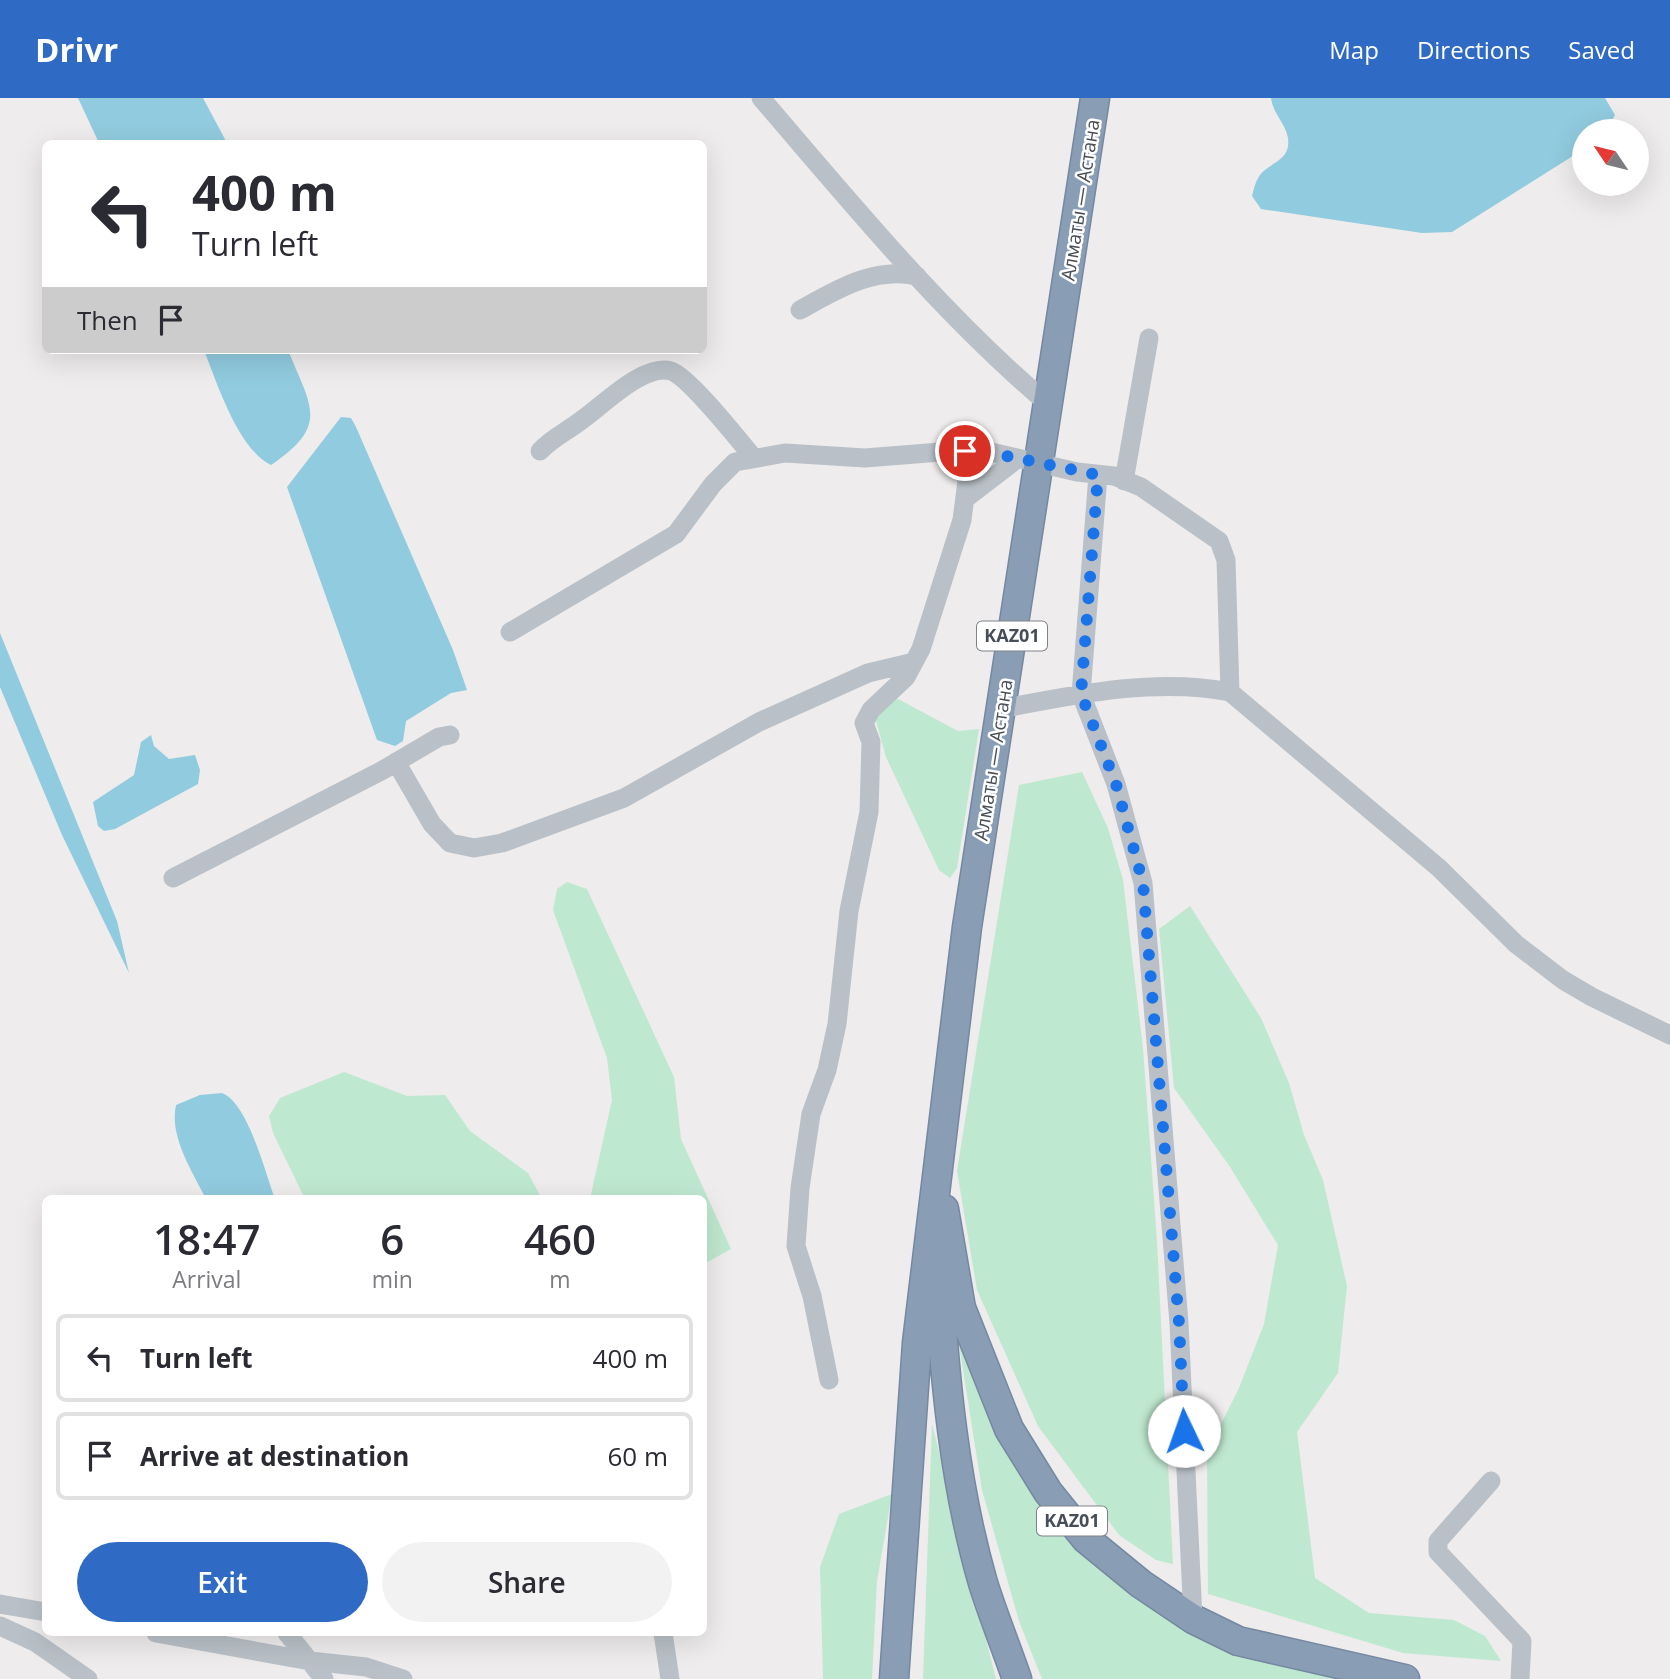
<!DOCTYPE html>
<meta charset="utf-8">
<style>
body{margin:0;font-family:"Open Sans",sans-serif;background:#f2f2f3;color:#2b2b33;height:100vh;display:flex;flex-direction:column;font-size:26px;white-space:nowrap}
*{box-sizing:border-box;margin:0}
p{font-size:23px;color:#7c7c81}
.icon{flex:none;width:38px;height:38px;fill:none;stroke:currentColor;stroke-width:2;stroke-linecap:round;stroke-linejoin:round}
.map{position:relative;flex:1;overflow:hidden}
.sheet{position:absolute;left:42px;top:1097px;width:665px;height:441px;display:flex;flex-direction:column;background:#fff;border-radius:10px;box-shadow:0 7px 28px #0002}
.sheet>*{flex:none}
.top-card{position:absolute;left:42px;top:42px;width:665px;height:214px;border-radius:10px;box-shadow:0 7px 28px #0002;background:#fff;color:#2b2b33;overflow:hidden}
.needle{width:46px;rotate:305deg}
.buttons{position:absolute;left:1572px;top:21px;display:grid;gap:14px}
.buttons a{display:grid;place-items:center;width:77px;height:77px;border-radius:50%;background:#fff;box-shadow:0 7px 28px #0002;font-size:35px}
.pin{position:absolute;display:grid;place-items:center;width:60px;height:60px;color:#fff;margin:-30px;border:4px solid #fff;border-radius:50%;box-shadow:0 2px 7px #0007}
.me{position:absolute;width:77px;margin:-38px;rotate:357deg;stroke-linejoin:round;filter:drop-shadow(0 0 5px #0008)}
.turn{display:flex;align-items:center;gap:24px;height:147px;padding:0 35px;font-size:32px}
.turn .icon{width:91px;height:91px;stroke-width:2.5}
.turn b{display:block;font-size:49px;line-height:60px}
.then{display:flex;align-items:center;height:66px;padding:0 35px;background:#0003;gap:14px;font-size:26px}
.eta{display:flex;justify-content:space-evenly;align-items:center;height:119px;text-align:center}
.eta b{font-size:42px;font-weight:600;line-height:49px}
.primary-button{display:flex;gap:14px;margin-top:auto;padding:14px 35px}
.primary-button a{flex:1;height:80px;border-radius:42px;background:#2f6ac5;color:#fff;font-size:28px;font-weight:600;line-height:80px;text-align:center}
.primary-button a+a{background:#f2f2f3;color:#2b2b33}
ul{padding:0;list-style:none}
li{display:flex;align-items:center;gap:21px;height:88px;margin:0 14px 10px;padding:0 21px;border:4px solid #e1e1e2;border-radius:10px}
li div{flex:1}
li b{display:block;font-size:26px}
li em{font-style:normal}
header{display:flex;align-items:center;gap:42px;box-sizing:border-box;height:98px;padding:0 35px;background:#2f6ac5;color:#fff}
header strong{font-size:33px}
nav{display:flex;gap:38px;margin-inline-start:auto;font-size:24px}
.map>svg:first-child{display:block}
.green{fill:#bfe8d0}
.water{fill:#91cbdf}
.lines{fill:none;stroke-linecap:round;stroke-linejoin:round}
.highway-casing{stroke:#7588a1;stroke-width:31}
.minor{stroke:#b9c0c7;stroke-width:19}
.highway{stroke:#899db5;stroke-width:28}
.route{stroke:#1a73e8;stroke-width:12;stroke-dasharray:0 21.6}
.labels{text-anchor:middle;stroke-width:5;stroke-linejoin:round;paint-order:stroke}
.shield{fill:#fff;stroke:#7e8389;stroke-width:2}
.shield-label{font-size:18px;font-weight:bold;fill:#474e57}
.street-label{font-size:19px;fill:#474e57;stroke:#fff}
</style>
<header>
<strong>Drivr</strong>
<nav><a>Map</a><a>Directions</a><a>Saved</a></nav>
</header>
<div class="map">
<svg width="1670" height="1581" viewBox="0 0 1670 1581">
<rect width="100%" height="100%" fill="#eeecec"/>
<path class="green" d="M898,601L958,633L979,631L957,770L950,780L939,772L886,659L876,623L880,608Z
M1082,674L1108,730L1123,782L1143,950L1157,1143L1173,1466L1156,1462L1119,1437L1038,1328L977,1192L957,1073L1019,687Z
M567,784L587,791L674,979L681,1041L731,1151L704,1166V1101H590L612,1002L607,960L553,812L557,791Z
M1190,808L1261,920L1289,985L1304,1037L1323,1082L1347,1188L1338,1275L1297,1334L1315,1480L1369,1515L1454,1522L1485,1538L1501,1563L1403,1555L1208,1496L1207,1354L1239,1290L1264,1226L1278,1147L1230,1069L1174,990L1159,831Z
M344,974L407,998L445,997L470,1033L528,1075L542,1101H305L273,1035L269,1018L280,1000Z
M954,1215L1030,1390L1184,1526L1360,1581H1042L1019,1523L982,1392Z
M932,1326L996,1581H923Z
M892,1396L877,1483L872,1581H823L820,1469L839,1416Z"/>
<path class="water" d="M78,0H203L227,45H99Z
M1271,0H1605L1615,17L1606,33H1584V51L1452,134L1422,135L1261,111L1252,98C1254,91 1255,84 1260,77C1270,64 1291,63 1288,40C1286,26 1273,16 1271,0Z
M204,252H288C311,309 330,327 271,367C238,351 217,285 204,252Z
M341,319L351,320L356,329L453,552L467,592L451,595L406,623L403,643L395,648L377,642L287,389Z
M0,535L117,823L129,875L62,737L0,589Z
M151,637L154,648L169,661L195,657L200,672L198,686L115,731L104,733L98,728L93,704L134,677L141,644Z
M222,995C248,1005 265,1074 275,1101H206C192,1073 169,1038 176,1007L200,997Z"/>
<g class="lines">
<defs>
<path id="highway" d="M944,1111L961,1210L1009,1331L1048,1394L1086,1441L1141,1486L1193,1521L1238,1543L1405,1581
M938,1178C945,1281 954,1385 983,1485C993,1517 1006,1549 1017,1581
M894,1581L917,1245L967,829L1095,0"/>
</defs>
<use href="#highway" class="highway-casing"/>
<path class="minor" d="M761,0C852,106 941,215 1048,306
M800,212C836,192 874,168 917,178
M540,353C553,339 568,333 583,321C603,307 644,265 671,273C689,279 738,341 753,359
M1098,377L1081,596L1116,686L1143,785L1179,1225L1193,1521
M1124,383L1149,240
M965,401L1017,361
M510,534L676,436L713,386L735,364L785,355L865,360L978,351L1077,374L1114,378L1141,389L1219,443L1226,462L1230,594
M1000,611C1073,597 1156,579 1230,594L1439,770L1516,846L1563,882L1592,899L1670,937
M396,664L432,726L450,745L474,750L502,745L624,700L759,624L868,575L914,564
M173,780L383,672L439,639L450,637
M829,1282L812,1198L796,1148L800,1090L811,1016L827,972L837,926L849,813L869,714L871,644L864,625L871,612L906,579L921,551L962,422L971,352
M1491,1383L1438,1443V1454L1522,1543L1520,1581
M0,1506L46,1514
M0,1528L35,1544L88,1581
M156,1535L310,1563L366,1569L403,1581
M287,1535L324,1581
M663,1535L670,1581"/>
<use href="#highway" class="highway"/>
</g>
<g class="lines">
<path class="route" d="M965,353L978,352L1098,377L1081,596L1116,686L1143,785L1179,1225L1184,1333"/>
</g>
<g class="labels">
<g class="shield">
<rect x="977" y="523.5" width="70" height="29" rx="5"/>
<rect x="1037" y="1408.5" width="70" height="29" rx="5"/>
</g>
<g class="shield-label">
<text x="1012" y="544">KАZ01</text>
<text x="1072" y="1429">KАZ01</text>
</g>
<g class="street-label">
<text transform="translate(1080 102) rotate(-81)" y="7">Алматы — Астана</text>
<text transform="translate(993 662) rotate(-81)" y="7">Алматы — Астана</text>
</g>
</g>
</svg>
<div class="buttons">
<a><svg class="needle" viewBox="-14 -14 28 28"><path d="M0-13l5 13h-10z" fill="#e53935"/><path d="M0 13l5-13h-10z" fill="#7c7c81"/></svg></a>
</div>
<div class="pin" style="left:965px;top:353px;background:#d93025"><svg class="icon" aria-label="arrive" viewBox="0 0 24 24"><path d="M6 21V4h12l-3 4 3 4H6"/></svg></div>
<svg class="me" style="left:1184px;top:1333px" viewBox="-20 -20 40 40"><circle r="19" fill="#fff"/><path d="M0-13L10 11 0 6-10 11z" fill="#1a73e8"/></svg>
<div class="top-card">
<div class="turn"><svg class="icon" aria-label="left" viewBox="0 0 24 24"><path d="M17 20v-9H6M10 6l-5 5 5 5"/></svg><div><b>400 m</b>Turn left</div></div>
<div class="then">Then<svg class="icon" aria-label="arrive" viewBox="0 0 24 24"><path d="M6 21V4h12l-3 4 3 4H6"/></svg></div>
</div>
<section class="sheet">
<div class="eta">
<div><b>18:47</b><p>Arrival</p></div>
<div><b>6</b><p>min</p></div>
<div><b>460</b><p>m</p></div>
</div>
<ul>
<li><svg class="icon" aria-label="left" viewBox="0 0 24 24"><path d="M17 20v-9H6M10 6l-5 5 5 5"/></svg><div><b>Turn left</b></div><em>400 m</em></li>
<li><svg class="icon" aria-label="arrive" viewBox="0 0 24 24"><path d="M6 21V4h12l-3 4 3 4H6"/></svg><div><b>Arrive at destination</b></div><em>60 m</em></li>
</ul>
<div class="primary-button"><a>Exit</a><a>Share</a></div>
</section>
</div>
